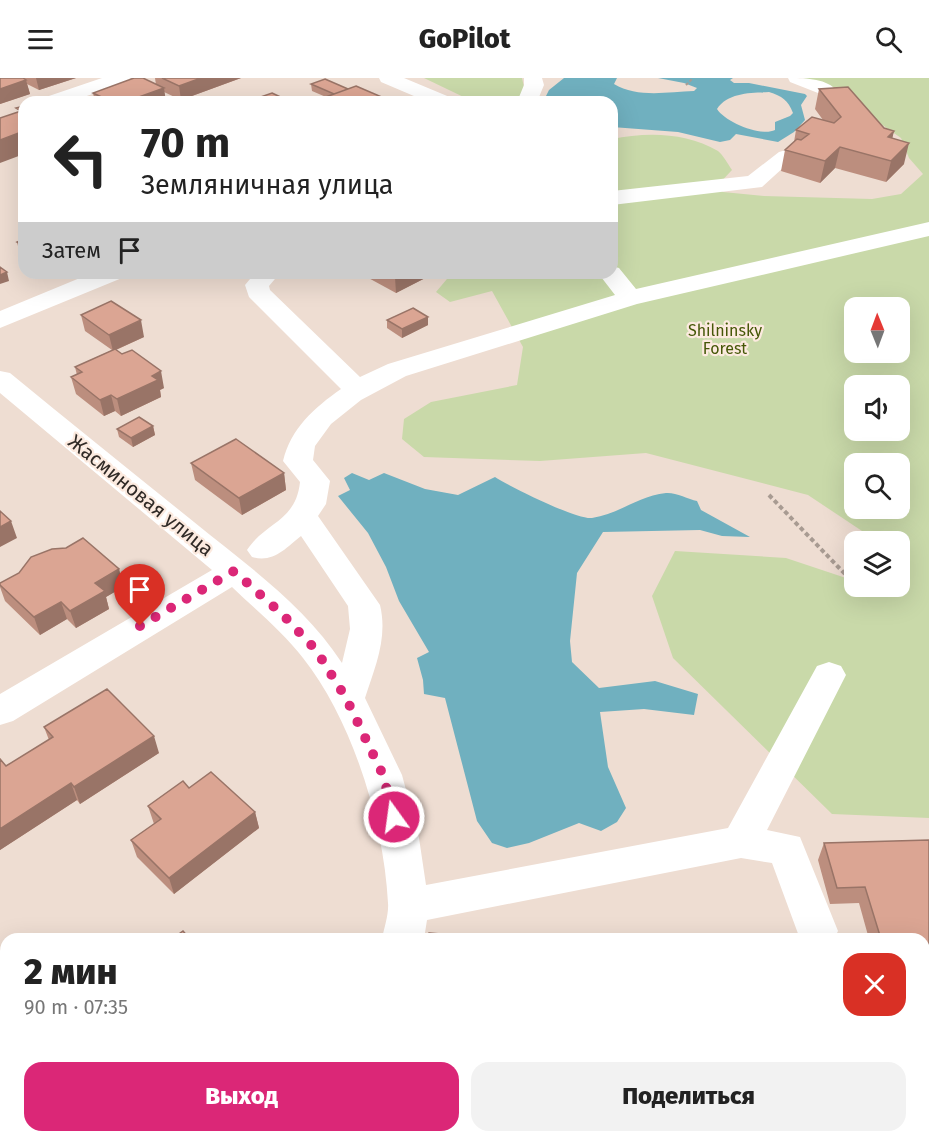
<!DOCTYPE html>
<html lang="ru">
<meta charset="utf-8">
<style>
body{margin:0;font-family:"Fira Sans",sans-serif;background:#f2f2f2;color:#222;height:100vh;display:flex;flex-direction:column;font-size:22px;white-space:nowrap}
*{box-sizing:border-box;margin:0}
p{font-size:20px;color:#767676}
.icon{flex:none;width:33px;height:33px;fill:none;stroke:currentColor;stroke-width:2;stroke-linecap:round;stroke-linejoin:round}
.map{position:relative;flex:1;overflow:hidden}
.side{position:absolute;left:0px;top:855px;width:930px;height:210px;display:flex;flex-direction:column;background:#fff;border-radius:18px 18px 0 0;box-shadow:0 6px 24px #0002}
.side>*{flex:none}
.banner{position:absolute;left:18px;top:18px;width:600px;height:183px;border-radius:18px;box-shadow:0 6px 24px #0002;background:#fff;color:#222;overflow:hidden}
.needle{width:39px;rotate:359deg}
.tools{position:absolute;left:844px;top:219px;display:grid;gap:12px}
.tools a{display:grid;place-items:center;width:66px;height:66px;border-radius:12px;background:#fff;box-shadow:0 6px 24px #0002;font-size:30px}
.pin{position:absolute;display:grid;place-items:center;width:51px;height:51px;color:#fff;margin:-62px -26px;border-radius:50% 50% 50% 0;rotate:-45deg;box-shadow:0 0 6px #0007}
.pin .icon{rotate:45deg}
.me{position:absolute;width:66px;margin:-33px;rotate:346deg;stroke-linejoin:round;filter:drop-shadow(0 0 4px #0008)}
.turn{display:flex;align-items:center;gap:21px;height:126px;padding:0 24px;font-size:27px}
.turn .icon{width:78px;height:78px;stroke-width:2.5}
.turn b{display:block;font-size:42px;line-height:51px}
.then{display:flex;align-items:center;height:57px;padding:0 24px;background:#0003;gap:12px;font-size:22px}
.round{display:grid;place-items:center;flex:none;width:63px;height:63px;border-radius:18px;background:#f2f2f2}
.summary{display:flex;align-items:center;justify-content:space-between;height:102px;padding:0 24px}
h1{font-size:36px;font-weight:800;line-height:45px}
.action{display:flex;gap:12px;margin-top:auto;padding:12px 24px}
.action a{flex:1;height:69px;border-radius:18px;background:#db2777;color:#fff;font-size:24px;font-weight:800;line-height:69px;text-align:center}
.action a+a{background:#f2f2f2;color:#222}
header{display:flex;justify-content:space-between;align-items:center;height:78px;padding:0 24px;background:#fff;font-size:27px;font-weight:800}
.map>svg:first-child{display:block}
.green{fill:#c9d9a9;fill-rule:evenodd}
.water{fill:#70b0bf;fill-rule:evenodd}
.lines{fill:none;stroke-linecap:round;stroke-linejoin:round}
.path-far2{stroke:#a89b92;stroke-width:2;stroke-dasharray:3 2;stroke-linecap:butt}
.path-far1{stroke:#a89b92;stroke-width:3;stroke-dasharray:4 2;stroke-linecap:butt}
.path{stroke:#a89b92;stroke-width:4;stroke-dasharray:4.5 3;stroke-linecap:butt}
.minor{fill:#fff;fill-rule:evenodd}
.wall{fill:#bc8e7e}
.shaded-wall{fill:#997467}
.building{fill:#dba593;stroke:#997467;stroke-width:1.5}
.route{stroke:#db2777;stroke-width:10;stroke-dasharray:0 18}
.labels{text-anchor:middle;stroke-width:4.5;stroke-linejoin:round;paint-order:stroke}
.far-park-label{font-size:16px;fill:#455707;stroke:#fceadf}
.street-label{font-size:20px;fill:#302a26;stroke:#fceadf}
</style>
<header><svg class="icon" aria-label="menu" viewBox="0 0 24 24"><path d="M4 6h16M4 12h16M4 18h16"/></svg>GoPilot<svg class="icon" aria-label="search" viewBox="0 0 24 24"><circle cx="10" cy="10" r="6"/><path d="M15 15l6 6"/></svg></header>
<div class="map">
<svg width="929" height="1065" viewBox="0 0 929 1065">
<rect width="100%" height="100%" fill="#eeddd2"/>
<path class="green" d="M424,0H522L524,9L518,24H474Z
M803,0H929V740L832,736L673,580L652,518L675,473L786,480L855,503V508H900V464L877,463L808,417L646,375L540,383L424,379L402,361L404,341L431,324L517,307L523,269L492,213L450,224L436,214L452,195H612V61C646,54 686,54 718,73C723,77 728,86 732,92L717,108L723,114L764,118L872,121L901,116L923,96L909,80L901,60L834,13ZM855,230H900V274H855ZM855,308H900V352H855ZM855,386H900V430H855Z
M929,958V1065H894L893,1059H924V959Z"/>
<path class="water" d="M564,0H617L614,6C637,20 667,14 694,13L697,10L684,5L658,0H733L730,2L734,5H749L805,16L807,18L801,27L805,42L794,54L778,64L736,56L730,62L720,64L678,54L612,49V24H548L546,18L549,12ZM769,14C782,18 788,22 793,35L790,38L775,44V52C761,59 725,44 717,31C728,14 752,15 769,14Z
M352,395L369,402L384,395L425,411L458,417L495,399C510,409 577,442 592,440C619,436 638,418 666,415C675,414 688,421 697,423L701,432L750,459L722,458L700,452L603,454L577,495L570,563L572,584L599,610L655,603L698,616L694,637L644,631L600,634L608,689L626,730L617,744L601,753L579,745L529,765L507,770L492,765L477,743L445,620L424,616L423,602L417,580L429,574L399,523L386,489L368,455L338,418L350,412L344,400Z"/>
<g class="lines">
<path class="path-far2" d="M686,7L693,0"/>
<path class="path-far1" d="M142,199L152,195"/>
<path class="path" d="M769,417L845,496"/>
<path class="minor" d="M102,0H130L128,4L69,24H40L43,20Z
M379,0H404L452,20L455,24H428L381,4Z
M524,0H542L544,7L537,24H517L524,7Z
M788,0C802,0 825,0 835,11L832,15H818L790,4Z
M786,72L793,74L796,78L762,109L612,127V113L748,98L779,74Z
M929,144V158L637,226L406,298L361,322L331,346L315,368L313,382L330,403L326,426L318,438L380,527C388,560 375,589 365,620L402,697L419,760L426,807L728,750L817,588L829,584L841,588L846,597L767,752L800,759L838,853L834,861H800L772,785L741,780L427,842L424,861H382C384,850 389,836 388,825C384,746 353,643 303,580C283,554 256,532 232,509L13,643L0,647V616L212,492L0,315V293L10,295C71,345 133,395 194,444C247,487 305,528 342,585L350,551L348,528L301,458C285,471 273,485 252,479L247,472C265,444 296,444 300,404L283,383C291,350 314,330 341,311L249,219L245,207L255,195H280L269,208L270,212L360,299L388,286L615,217L598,195H612V188L619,190L636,211Z
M92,195H125L122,200L0,250V233Z
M308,1059H355L353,1065H305Z"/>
</g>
<path class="wall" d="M0,0H76L39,12L27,6L30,16L0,26Z
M155,0H241L181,22L164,14L166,24H95L93,15L156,7Z
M311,6L348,11L384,20V24H323V20L326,19L312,13Z
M819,11L884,50L894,53L892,60L904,86L886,104L835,90L820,105L781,93L785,72L794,64L796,52L823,42L815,31Z
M24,161V175L19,172L17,164Z
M363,195H435L396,215L363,197Z
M81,237L144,259L116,272L164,310L160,312L161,319L121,338L115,333L104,338L76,316L71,299L77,297L75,289L112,272L85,253Z
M428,239V247L402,260L387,250V242Z
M153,348L155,357L133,369L119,359L117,351Z
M191,385L284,395L286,412L242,437L195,402Z
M119,491L123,509L106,519L109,531L76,550L67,541L40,557L5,523L0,509V505Z
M44,649L159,675L80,726L77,722L0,772V681L6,688L49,662Z
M189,710L255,734L259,750L174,816L137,779L131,762L154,746L148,728Z
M929,762V895H924V861H869L859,825L830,826L818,782L824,765Z
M145,1059H213L206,1065H149Z"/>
<path class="shaded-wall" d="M36,0H76L39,12Z
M201,0H241L181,22L179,8Z
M26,2L30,16L0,26V11Z
M164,10L166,24H125Z
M384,20V24H375Z
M24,53V76L0,85V62Z
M894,53L889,74L888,59Z
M909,65L904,86L886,104L891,83Z
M840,69L835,90L820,105L825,83Z
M7,194L9,203L0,206V197Z
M403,195H435L396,215L395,199Z
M428,239V247L402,260V251Z
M141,242L144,259L113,273L109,257Z
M161,293L164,310L160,312L161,319L121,338L117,321L152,298Z
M111,317L115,333L104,338L100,322Z
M153,348L155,357L133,369L131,360Z
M284,395L286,412L242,437L239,420Z
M11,443L17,460L0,469V449Z
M119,491L123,509L106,519L109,531L76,550L70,533L95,505Z
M61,524L67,541L40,557L34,539Z
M154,658L159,675L80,726L74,709Z
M71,705L77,722L0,772V751Z
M255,734L259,750L174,816L169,800Z
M191,1059H213L206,1065H183Z"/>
<path class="building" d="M0,0H23L26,2L0,11Z
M134,0H143L164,10L125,24H112L93,15Z
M162,0H201L179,8Z
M325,1L348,11L334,16L311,6Z
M356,8L384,20L375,24H330L323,20Z
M848,9L884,50L894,53L888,59L909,65L891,83L840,69L825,83L785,72L797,61L801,62L809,56L796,52L812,39L834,45L841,39L819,11Z
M272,15L291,24H262L255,21Z
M55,21L60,24H47Z
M24,28V53L0,62V40L21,33L16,30Z
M24,161V168L17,164Z
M0,189L7,194L0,197Z
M388,195H403L395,199Z
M111,223L141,242L109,257L81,237Z
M413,230L428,239L402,251L387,242Z
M115,271L122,276L132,272L161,293L152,298L158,302L117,321L111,317L100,322L71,299L82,294L75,289Z
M139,339L153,348L131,360L117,351Z
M236,361L284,395L239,420L191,385Z
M0,433L11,443L0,449Z
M83,460L119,491L95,505L105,513L70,533L61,524L34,539L0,507V505L19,495L31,479L52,471L66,470Z
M107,611L154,658L74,709L71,705L0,751V681L6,688L53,659L44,649Z
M211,694L255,734L169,800L131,762L161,741L148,728L183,703L189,710Z
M929,762V879H924V861H881L865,809L837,810L824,765Z
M183,853L190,861H172Z
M429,855L452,857L451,861H428Z
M149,1059H191L183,1065H153Z"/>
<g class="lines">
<path class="route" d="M140,548L234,493L282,536L316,572L346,620L383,697L394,739"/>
</g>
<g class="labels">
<g class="far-park-label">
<text x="725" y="258">Shilninsky<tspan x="725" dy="18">Forest</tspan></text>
</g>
<g class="street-label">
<text transform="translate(141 417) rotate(39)" y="7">Жасминовая улица</text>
</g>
</g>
</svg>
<div class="tools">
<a><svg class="needle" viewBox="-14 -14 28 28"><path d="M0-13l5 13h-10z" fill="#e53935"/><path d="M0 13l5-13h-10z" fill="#767676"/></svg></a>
<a><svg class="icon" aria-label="sound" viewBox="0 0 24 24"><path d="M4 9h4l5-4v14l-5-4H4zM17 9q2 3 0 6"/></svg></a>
<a><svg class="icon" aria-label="search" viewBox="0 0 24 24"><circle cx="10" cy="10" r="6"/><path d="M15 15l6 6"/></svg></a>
<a><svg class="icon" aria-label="layers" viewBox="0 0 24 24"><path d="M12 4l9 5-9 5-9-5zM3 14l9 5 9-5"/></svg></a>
</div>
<div class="pin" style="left:140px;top:548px;background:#d93025"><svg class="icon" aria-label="arrive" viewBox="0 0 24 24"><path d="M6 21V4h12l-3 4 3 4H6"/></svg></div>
<svg class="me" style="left:394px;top:739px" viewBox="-20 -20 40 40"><circle r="17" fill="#db2777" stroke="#fff" stroke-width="3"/><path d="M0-11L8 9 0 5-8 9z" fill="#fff"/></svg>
<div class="banner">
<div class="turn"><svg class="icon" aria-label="left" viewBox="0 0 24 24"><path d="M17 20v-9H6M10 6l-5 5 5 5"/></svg><div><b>70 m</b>Земляничная улица</div></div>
<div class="then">Затем<svg class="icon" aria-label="arrive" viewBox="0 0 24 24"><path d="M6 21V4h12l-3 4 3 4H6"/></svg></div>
</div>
<section class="side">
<div class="summary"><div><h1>2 мин</h1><p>90 m · 07:35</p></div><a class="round" style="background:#d93025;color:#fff"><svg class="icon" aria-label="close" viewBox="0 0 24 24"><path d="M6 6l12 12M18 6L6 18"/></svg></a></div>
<div class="action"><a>Выход</a><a>Поделиться</a></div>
</section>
</div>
